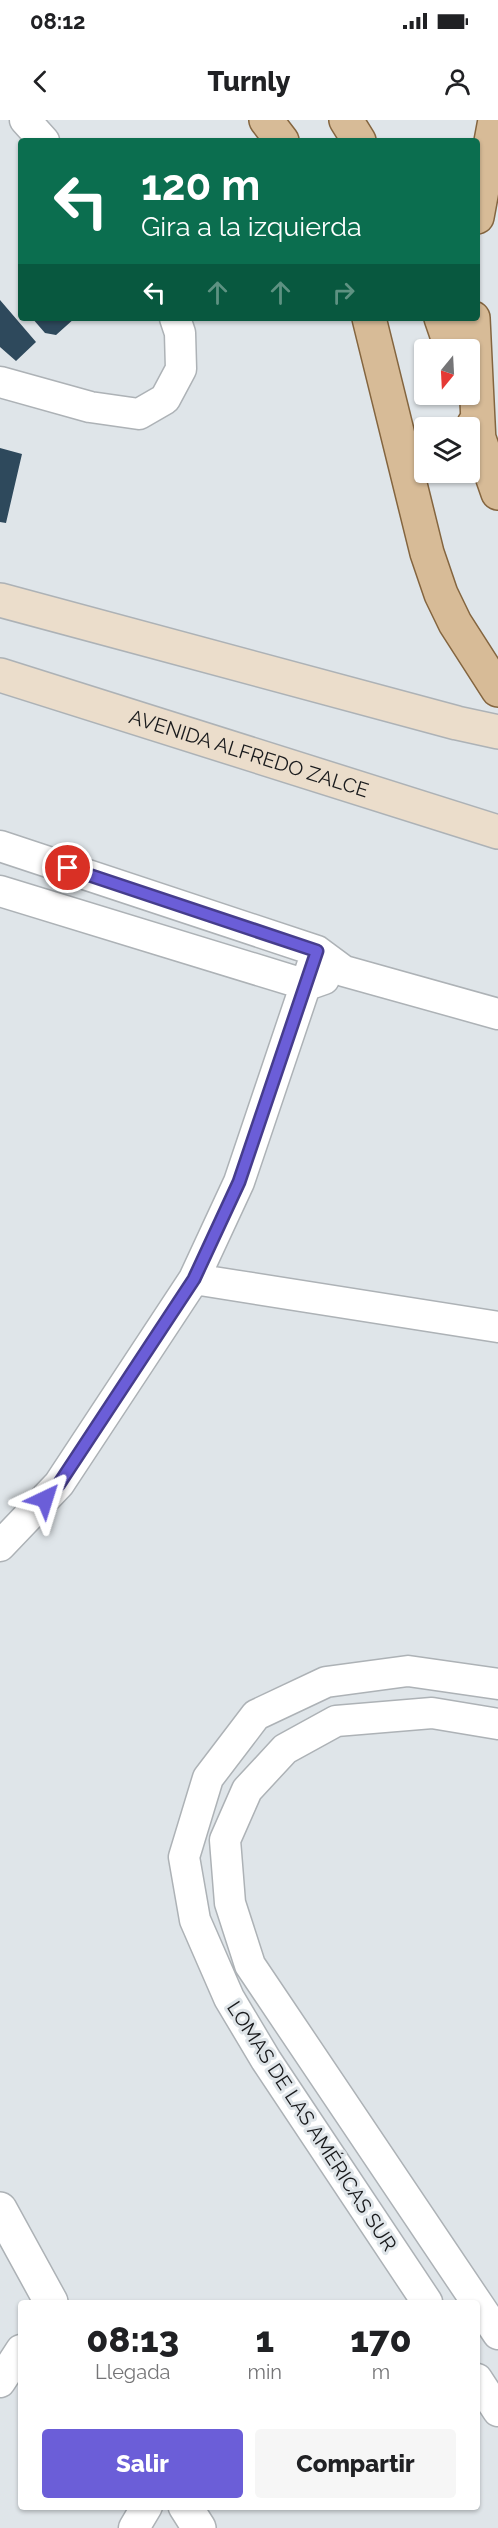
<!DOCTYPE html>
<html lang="es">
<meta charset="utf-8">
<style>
body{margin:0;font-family:Raleway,sans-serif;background:#f6f6f6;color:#202124;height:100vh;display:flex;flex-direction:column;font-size:22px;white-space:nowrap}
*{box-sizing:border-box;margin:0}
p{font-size:20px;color:#757577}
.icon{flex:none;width:33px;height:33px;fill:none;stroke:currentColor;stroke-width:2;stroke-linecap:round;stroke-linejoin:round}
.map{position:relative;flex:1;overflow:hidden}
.drawer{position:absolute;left:18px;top:2180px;width:462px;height:210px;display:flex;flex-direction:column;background:#fff;border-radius:6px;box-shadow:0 2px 4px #0004}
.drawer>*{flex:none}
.banner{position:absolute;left:18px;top:18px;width:462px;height:183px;border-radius:6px;box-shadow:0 2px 4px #0004;background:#0b6e4f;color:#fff;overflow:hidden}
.needle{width:39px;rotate:198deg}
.controls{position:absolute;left:414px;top:219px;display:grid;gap:12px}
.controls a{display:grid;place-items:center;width:66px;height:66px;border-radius:6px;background:#fff;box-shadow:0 2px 4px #0004;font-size:30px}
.pin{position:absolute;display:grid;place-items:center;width:51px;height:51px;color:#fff;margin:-26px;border:3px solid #fff;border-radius:50%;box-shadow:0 2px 6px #0007}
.me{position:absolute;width:66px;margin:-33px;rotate:41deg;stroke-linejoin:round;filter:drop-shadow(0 0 4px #0008)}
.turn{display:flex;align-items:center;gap:21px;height:126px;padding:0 24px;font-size:27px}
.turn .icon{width:78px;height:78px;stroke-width:2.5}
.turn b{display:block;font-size:42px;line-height:51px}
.lanes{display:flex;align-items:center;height:57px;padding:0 24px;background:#0003;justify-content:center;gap:30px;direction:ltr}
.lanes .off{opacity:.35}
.eta{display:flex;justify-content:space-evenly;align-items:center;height:102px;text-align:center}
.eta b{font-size:36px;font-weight:800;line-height:42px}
.button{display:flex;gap:12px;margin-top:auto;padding:12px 24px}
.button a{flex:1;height:69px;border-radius:6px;background:#6b5ed8;color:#fff;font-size:24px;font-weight:800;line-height:69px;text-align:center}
.button a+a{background:#f6f6f6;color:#202124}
.status{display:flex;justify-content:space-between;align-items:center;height:42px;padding:0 30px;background:#fff;direction:ltr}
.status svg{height:16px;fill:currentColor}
header{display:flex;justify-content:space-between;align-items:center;height:78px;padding:0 24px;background:#fff;font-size:27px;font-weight:800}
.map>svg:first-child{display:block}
.building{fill:#2e495c}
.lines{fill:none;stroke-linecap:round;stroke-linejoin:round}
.minor-casing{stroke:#adb2b6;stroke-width:33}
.tertiary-casing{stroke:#adb2b6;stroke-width:36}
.secondary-casing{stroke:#adb2b6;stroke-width:36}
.primary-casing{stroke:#84653f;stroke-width:36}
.minor{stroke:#fff;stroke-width:30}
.tertiary{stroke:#fff;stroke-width:33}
.secondary{stroke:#ebddcb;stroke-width:33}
.primary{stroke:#d7bb97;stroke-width:33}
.route-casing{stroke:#463d8c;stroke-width:15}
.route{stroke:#6b5ed8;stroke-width:10}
.labels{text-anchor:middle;stroke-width:6;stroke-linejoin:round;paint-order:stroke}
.street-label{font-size:20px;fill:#191a1c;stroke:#dfe5e9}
</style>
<div class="status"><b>08:12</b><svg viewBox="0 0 49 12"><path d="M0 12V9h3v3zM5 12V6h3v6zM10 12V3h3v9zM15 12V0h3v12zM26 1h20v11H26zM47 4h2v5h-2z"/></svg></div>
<header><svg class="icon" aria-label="back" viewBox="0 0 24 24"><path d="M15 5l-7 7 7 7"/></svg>Turnly<svg class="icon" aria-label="person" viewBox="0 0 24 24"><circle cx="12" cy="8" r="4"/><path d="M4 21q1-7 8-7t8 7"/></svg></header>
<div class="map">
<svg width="498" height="2408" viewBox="0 0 498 2408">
<rect width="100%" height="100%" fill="#dfe5e9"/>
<path class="building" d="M0,180L36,222L16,241L0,227Z
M32,198H75L56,215L45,213Z
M0,328L22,334L6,403L0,402Z"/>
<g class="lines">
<defs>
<path id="minor" d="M25,0L44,21
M0,262L90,287L139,294L165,279L181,249L180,213L175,198
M0,726L317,831L344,851L498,894
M0,771L307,865L324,859
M194,1159L498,1207
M0,1426L59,1364L194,1159L239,1062L317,831
M498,1604L432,1593L336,1601L285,1629L247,1670L225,1720L230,1783L250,1845L498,2214
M427,2182L266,1940L229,1878L195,1800L184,1737L208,1658L256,1595L326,1562L408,1551L498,1564
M477,2259L498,2291
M0,2262L21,2230
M134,2408L147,2386"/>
<path id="tertiary" d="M0,2089L51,2182
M185,2386L199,2408"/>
<g id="secondary">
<path d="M0,480L457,603L498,612"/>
<path id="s1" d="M0,555L498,712"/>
</g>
<path id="primary" d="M266,0L282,21
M346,0L359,21
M477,97L495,0
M369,198L427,433L441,474L455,503L498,570
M441,198L452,230
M473,198L479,323
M474,304L498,373"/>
</defs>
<use href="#minor" class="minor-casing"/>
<use href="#tertiary" class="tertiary-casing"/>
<use href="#secondary" class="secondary-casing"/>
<use href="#primary" class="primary-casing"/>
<use href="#minor" class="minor"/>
<use href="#tertiary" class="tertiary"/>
<use href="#secondary" class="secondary"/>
<use href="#primary" class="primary"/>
</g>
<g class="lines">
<defs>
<path id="route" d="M45,1379L59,1364L194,1159L239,1062L317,831L68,748"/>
</defs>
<use href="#route" class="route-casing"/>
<use href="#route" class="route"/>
</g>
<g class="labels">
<g class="street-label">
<text dy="7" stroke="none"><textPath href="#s1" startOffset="261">AVENIDA ALFREDO ZALCE</textPath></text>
<text transform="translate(312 2006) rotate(57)" y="7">LOMAS DE LAS AMÉRICAS SUR</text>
</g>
</g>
</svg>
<div class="controls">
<a><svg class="needle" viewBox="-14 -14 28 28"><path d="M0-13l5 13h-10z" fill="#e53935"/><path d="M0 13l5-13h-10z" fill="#757577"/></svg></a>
<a><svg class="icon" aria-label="layers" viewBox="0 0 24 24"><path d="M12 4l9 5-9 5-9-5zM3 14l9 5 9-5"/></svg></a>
</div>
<div class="pin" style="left:68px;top:748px;background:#d93025"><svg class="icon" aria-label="arrive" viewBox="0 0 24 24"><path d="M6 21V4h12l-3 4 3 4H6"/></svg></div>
<svg class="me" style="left:45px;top:1379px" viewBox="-20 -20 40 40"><path d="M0-17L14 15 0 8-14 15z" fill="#6b5ed8" stroke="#fff" stroke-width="4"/></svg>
<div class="banner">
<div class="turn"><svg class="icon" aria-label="left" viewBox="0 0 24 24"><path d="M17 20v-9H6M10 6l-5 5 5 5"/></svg><div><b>120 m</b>Gira a la izquierda</div></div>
<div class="lanes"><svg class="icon" aria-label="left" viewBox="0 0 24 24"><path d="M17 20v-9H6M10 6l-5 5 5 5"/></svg><svg class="icon off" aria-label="ahead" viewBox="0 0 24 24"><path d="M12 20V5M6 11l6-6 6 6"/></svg><svg class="icon off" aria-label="ahead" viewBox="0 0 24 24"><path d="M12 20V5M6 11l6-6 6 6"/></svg><svg class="icon off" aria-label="right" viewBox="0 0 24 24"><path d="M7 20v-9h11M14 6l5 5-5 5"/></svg></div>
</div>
<section class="drawer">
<div class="eta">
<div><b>08:13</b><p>Llegada</p></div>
<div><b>1</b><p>min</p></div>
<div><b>170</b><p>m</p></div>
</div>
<div class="button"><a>Salir</a><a>Compartir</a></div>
</section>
</div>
